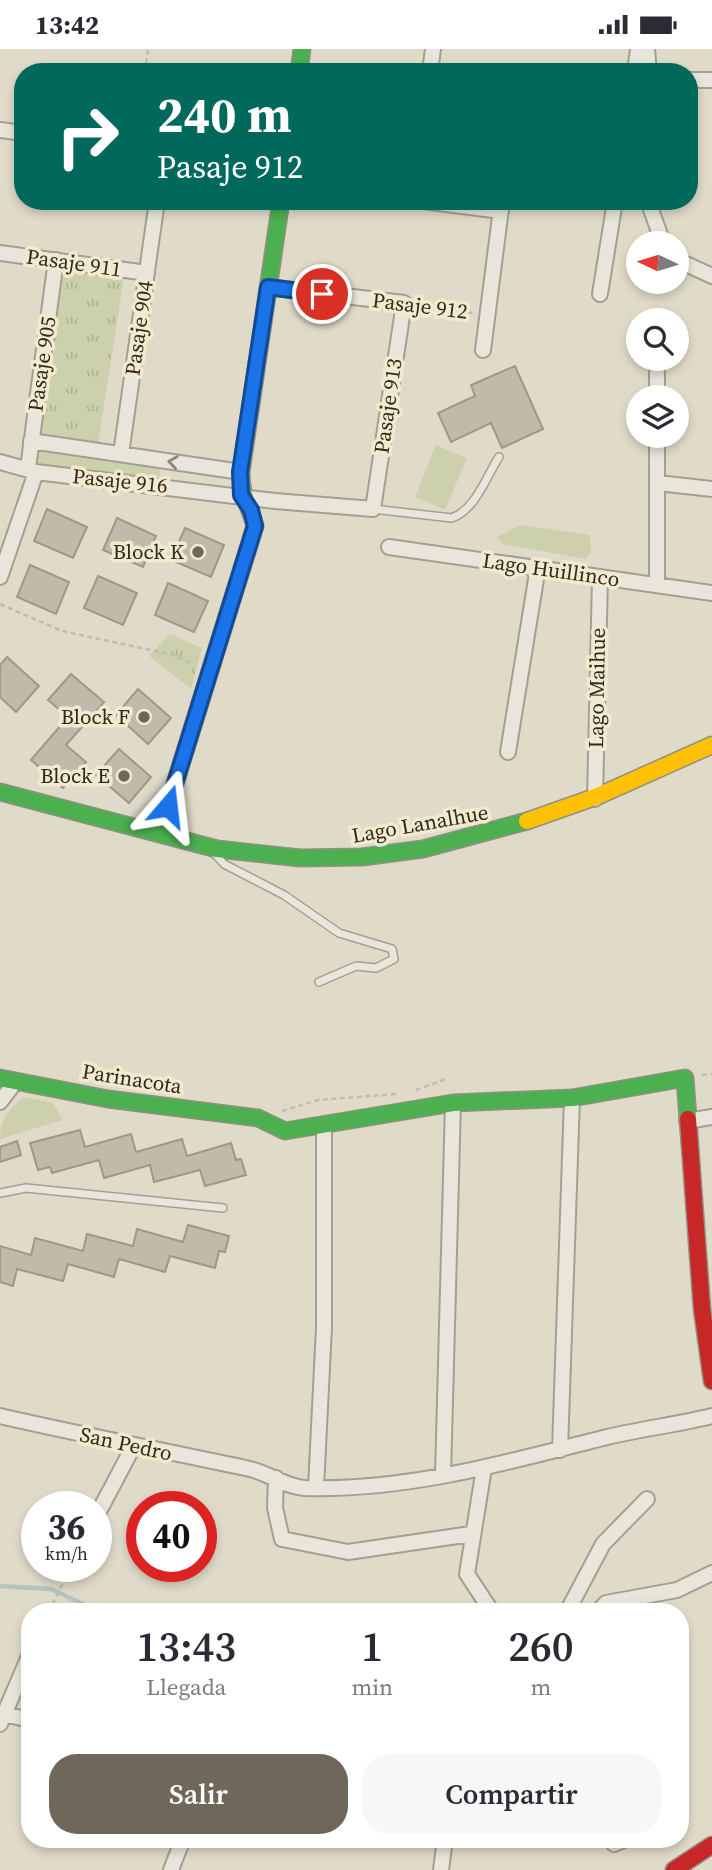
<!DOCTYPE html>
<html lang="es">
<style>
body{margin:0;font-family:"Source Serif 4",serif;background:#f7f7f7;color:#2b2b33;height:100vh;display:flex;flex-direction:column;font-size:26px;white-space:nowrap}
*{box-sizing:border-box;margin:0}
p{font-size:23px;color:#7c7c81}
.icon{flex:none;width:38px;height:38px;fill:none;stroke:currentColor;stroke-width:2;stroke-linecap:round;stroke-linejoin:round}
.map{position:relative;flex:1;overflow:hidden}
.drawer{position:absolute;left:21px;top:1554px;width:668px;height:245px;display:flex;flex-direction:column;background:#fff;border-radius:28px;box-shadow:0 4px 10px #0003}
.drawer>*{flex:none}
.banner{position:absolute;left:14px;top:14px;width:684px;height:147px;border-radius:28px;box-shadow:0 4px 10px #0003;background:#00695c;color:#fff;overflow:hidden}
.needle{width:46px;rotate:274deg}
.controls{position:absolute;left:626px;top:182px;display:grid;gap:14px}
.controls a{display:grid;place-items:center;width:63px;height:63px;border-radius:50%;background:#fff;box-shadow:0 4px 10px #0003;font-size:35px}
.speed{position:absolute;left:21px;top:1442px;display:flex;gap:14px;font-size:35px;font-weight:700;text-align:center}
.speed>*{display:grid;place-content:center;width:91px;height:91px;border-radius:50%;background:#fff;box-shadow:0 4px 10px #0003;line-height:1}
.speed small{font-size:18px;font-weight:400}
.speed .limit{border:10px solid #d22;background:#fff;color:#111}
.pin{position:absolute;display:grid;place-items:center;width:60px;height:60px;color:#fff;margin:-30px;border:4px solid #fff;border-radius:50%;box-shadow:0 2px 7px #0007}
.me{position:absolute;width:77px;margin:-38px;rotate:17deg;stroke-linejoin:round;filter:drop-shadow(0 0 5px #0008)}
.turn{display:flex;align-items:center;gap:24px;height:147px;padding:0 28px;font-size:32px}
.turn .icon{width:91px;height:91px;stroke-width:2.5}
.turn b{display:block;font-size:49px;line-height:60px}
.eta{display:flex;justify-content:space-evenly;align-items:center;height:119px;text-align:center}
.eta b{font-size:42px;font-weight:600;line-height:49px}
.action{display:flex;gap:14px;margin-top:auto;padding:14px 28px}
.action a{flex:1;height:80px;border-radius:28px;background:#6f6759;color:#fff;font-size:28px;font-weight:600;line-height:80px;text-align:center}
.action a+a{background:#f7f7f7;color:#2b2b33}
.status{display:flex;justify-content:space-between;align-items:center;height:49px;padding:0 35px;background:#fff;direction:ltr}
.status svg{height:19px;fill:currentColor}
.map>svg:first-child{display:block}
.grass{fill:#cdd0ac}
.park{fill:url(#park-tufts)}
.lines{fill:none;stroke-linecap:round;stroke-linejoin:round}
.stream{stroke:#b5c5bc;stroke-width:4.5}
.building{fill:#c3b9aa;stroke:#a09789;stroke-width:2}
.lane-casing{stroke:#a59f92;stroke-width:10}
.street-casing{stroke:#a59f92;stroke-width:18}
.fast-casing{stroke:#948f83;stroke-width:19}
.slow-casing{stroke:#948f83;stroke-width:19}
.jam-casing{stroke:#948f83;stroke-width:19}
.path{stroke:#c1bcb1;stroke-width:2.5;stroke-dasharray:5 3.5;stroke-linecap:butt}
.lane{stroke:#e8e5da;stroke-width:7}
.street{stroke:#e8e5da;stroke-width:14}
.fast{stroke:#4caf50;stroke-width:16}
.slow{stroke:#ffc107;stroke-width:16}
.jam{stroke:#c62828;stroke-width:16}
.oneway{stroke:#8d867b}
.route-casing{stroke:#114b97;stroke-width:18}
.route{stroke:#1a73e8;stroke-width:12}
.poi-dot{fill:#6f6759;stroke:#f2eace;stroke-width:2.5}
.labels{text-anchor:middle;stroke-width:7;stroke-linejoin:round;paint-order:stroke}
.street-label{font-size:21px;fill:#32281c;stroke:#f2eace}
.poi-label{font-size:21px;fill:#32281c;stroke:#f2eace;text-anchor:end}
</style>
<div class="status"><b>13:42</b><svg viewBox="0 0 49 12"><path d="M0 12V9h3v3zM5 12V6h3v6zM10 12V3h3v9zM15 12V0h3v12zM26 1h20v11H26zM47 4h2v5h-2z"/></svg></div>
<div class="map">
<svg width="712" height="1821" viewBox="0 0 712 1821">
<defs>
<pattern id="park-tufts" width="24" height="20" patternUnits="userSpaceOnUse" patternTransform="scale(1.75)"><rect width="24" height="20" fill="#cdd0ac"/><path d="M3 7l-1-3M5 7V3M7 7l1-3M15 17l-1-3M17 17v-4M19 17l1-3" fill="none" stroke="#b0b393"/></pattern>
</defs>
<rect width="100%" height="100%" fill="#e0dbc9"/>
<path class="grass" d="M436,396L467,409L445,461L415,448Z
M37,401L161,416L159,431L36,414Z
M520,476L590,486L591,504L586,510L502,495L497,488Z
M24,1048L53,1054L63,1071L0,1090C0,1070 8,1060 24,1048Z"/>
<path class="park" d="M61,222L124,228L98,395L38,388Z
M170,585L202,599L191,640L149,607Z"/>
<g class="lines">
<path class="stream" d="M0,1537L51,1540L100,1563"/>
</g>
<path class="building" d="M515,317L543,380L502,399L491,374L451,393L438,364L475,347L471,336Z
M47,460L87,478L73,509L34,492Z
M117,469L156,487L143,518L103,501Z
M185,479L224,496L211,528L171,511Z
M30,516L69,533L56,565L17,548Z
M98,527L137,544L123,576L84,559Z
M168,534L208,552L194,583L155,566Z
M7,608L39,637L16,663L0,648V616Z
M71,625L104,653L66,696L86,713L63,739L31,711L68,668L48,651Z
M138,640L171,669L148,695L116,666Z
M119,700L151,728L129,754L96,726Z
M80,1081L85,1098L131,1085L136,1103L182,1090L187,1107L231,1094L236,1111L241,1110L246,1126L205,1137L200,1121L154,1133L150,1116L104,1129L99,1111L52,1124L50,1118L38,1121L30,1094Z
M17,1092L21,1106L0,1113V1098Z
M188,1176L229,1187L225,1203L219,1202L215,1219L170,1207L165,1223L119,1210L114,1228L68,1215L63,1232L17,1220L13,1237L0,1233V1197L31,1206L35,1189L83,1202L87,1185L133,1197L137,1180L183,1193Z"/>
<g class="lines">
<defs>
<path id="lane" d="M373,460L452,469C476,460 486,428 499,408
M215,805L224,815L284,846L339,884L392,900L394,910L376,919L356,917L319,933
M0,1144L26,1139L223,1159"/>
<path id="street" d="M647,0L649,23
M430,23L433,0
M635,23L638,0
M690,31H712
M0,81L23,84
M423,152L501,162
M648,152L663,194
M0,204L147,224
M677,211L712,227
M600,245L615,152
M483,301L502,152
M657,324V348
M31,392L241,423
M121,405L157,152
M0,413L36,423L275,452L373,460L404,254L268,238
M28,419L56,211
M658,434L712,440
M389,498L712,544
M0,528L36,423
M657,536V387
M508,703L538,518
M595,750L600,528
M0,1053L16,1032
M687,1072L712,1068
M0,1367C83,1386 166,1402 250,1420C268,1424 286,1438 305,1439C406,1442 505,1414 603,1389C639,1380 676,1376 712,1367
M560,1401L572,1049
M484,1419L467,1525L492,1563
M443,1426L453,1054
M276,1429L275,1459L282,1490L348,1503L471,1485
M316,1438L324,1278V1078
M96,1468L133,1398
M567,1563L603,1495L647,1450
M598,1563L606,1554L677,1541L712,1524
M0,1664L30,1671
M0,1675L30,1605
M614,1795L626,1790
M171,1821L183,1790
M441,1821L445,1790"/>
<path id="fast" d="M299,23L302,0
M0,743L217,800L300,809L362,808L423,800L527,772
M160,783L255,477C249,454 241,449 241,423L281,152
M0,1029L108,1050L258,1069L285,1082L453,1054L572,1049L685,1029L688,1070"/>
<path id="slow" d="M527,772L598,747L712,696"/>
<path id="jam" d="M688,1070L702,1260L712,1332
M674,1821L712,1796"/>
</defs>
<use href="#lane" class="lane-casing"/>
<use href="#street" class="street-casing"/>
<use href="#fast" class="fast-casing"/>
<use href="#slow" class="slow-casing"/>
<use href="#jam" class="jam-casing"/>
<path class="path" d="M145,23L148,0
M417,256L473,264
M0,555L62,582L174,606L193,615
M702,1026L712,1025
M416,1041L446,1030
M282,1062L318,1051L396,1045
M49,1563L71,1517"/>
<use href="#lane" class="lane"/>
<use href="#street" class="street"/>
<use href="#fast" class="fast"/>
<use href="#slow" class="slow"/>
<use href="#jam" class="jam"/>
</g>
<defs><path id="oneway-chevron" d="M-2-3.5L2.5 0L-2 3.5" fill="none" stroke-width="1.6" stroke-linecap="round" stroke-linejoin="round" transform="scale(1.75)"/></defs>
<use class="oneway" href="#oneway-chevron" transform="translate(173 413) rotate(-172)"/>
<g class="lines">
<defs>
<path id="route" d="M168,757L255,477L251,461L241,446L240,423L268,238L322,245"/>
</defs>
<use href="#route" class="route-casing"/>
<use href="#route" class="route"/>
</g>
<g class="poi-dot">
<circle cx="198" cy="503" r="7"/>
<circle cx="144" cy="668" r="7"/>
<circle cx="124" cy="727" r="7"/>
</g>
<g class="labels">
<g class="street-label">
<text transform="translate(74 214) rotate(8)" y="7">Pasaje 911</text>
<text transform="translate(420 257) rotate(7)" y="7">Pasaje 912</text>
<text transform="translate(139 279) rotate(-82)" y="7">Pasaje 904</text>
<text transform="translate(42 315) rotate(-82)" y="7">Pasaje 905</text>
<text transform="translate(388 357) rotate(-82)" y="7">Pasaje 913</text>
<text transform="translate(120 432) rotate(6)" y="7">Pasaje 916</text>
<text transform="translate(551 521) rotate(8)" y="7">Lago Huillinco</text>
<text transform="translate(597 639) rotate(-89)" y="7">Lago Maihue</text>
<text transform="translate(420 775) rotate(-10)" y="7">Lago Lanalhue</text>
<text transform="translate(132 1030) rotate(9)" y="7">Parinacota</text>
<text transform="translate(126 1395) rotate(12)" y="7">San Pedro</text>
</g>
<g class="poi-label">
<text x="184" y="510">Block K</text>
<text x="130" y="675">Block F</text>
<text x="110" y="734">Block E</text>
</g>
</g>
</svg>
<div class="controls">
<a><svg class="needle" viewBox="-14 -14 28 28"><path d="M0-13l5 13h-10z" fill="#e53935"/><path d="M0 13l5-13h-10z" fill="#7c7c81"/></svg></a>
<a><svg class="icon" aria-label="search" viewBox="0 0 24 24"><circle cx="10" cy="10" r="6"/><path d="M15 15l6 6"/></svg></a>
<a><svg class="icon" aria-label="layers" viewBox="0 0 24 24"><path d="M12 4l9 5-9 5-9-5zM3 14l9 5 9-5"/></svg></a>
</div>
<div class="speed"><div>36<small>km/h</small></div><div class="limit">40</div></div>
<div class="pin" style="left:322px;top:245px;background:#d93025"><svg class="icon" aria-label="arrive" viewBox="0 0 24 24"><path d="M6 21V4h12l-3 4 3 4H6"/></svg></div>
<svg class="me" style="left:168px;top:757px" viewBox="-20 -20 40 40"><path d="M0-17L14 15 0 8-14 15z" fill="#1a73e8" stroke="#fff" stroke-width="4"/></svg>
<div class="banner">
<div class="turn"><svg class="icon" aria-label="right" viewBox="0 0 24 24"><path d="M7 20v-9h11M14 6l5 5-5 5"/></svg><div><b>240 m</b>Pasaje 912</div></div>
</div>
<section class="drawer">
<div class="eta">
<div><b>13:43</b><p>Llegada</p></div>
<div><b>1</b><p>min</p></div>
<div><b>260</b><p>m</p></div>
</div>
<div class="action"><a>Salir</a><a>Compartir</a></div>
</section>
</div>
